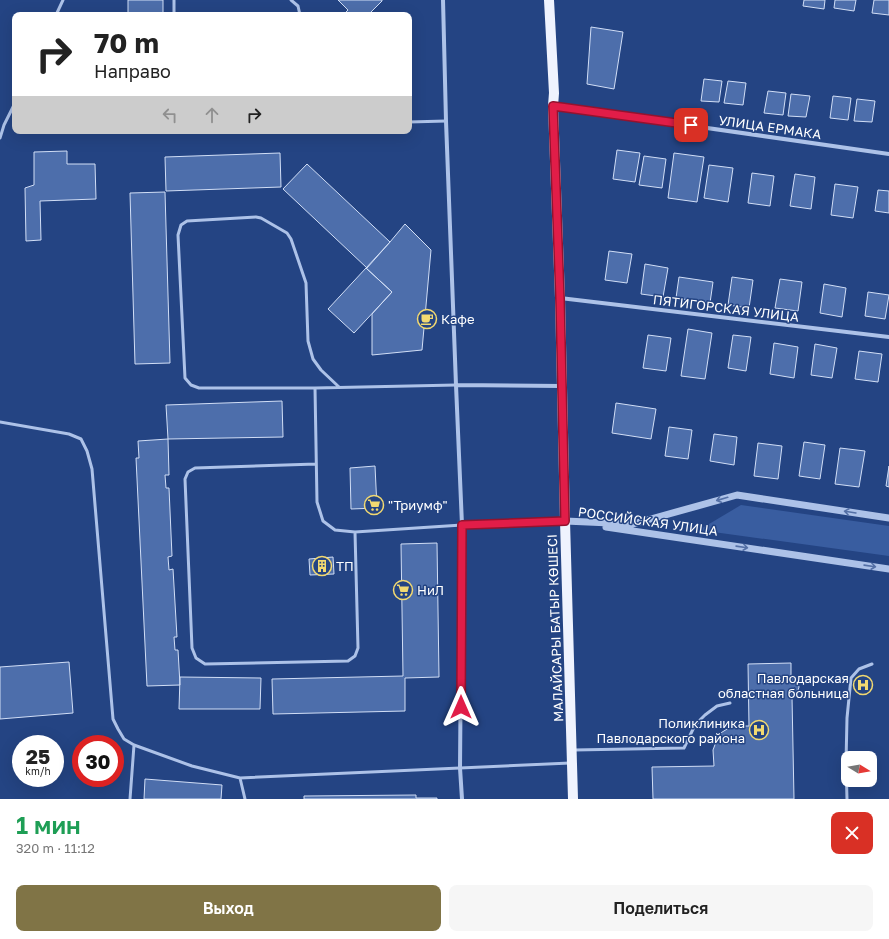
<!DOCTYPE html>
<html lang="ru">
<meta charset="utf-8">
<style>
body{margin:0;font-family:"Golos Text",sans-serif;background:#f6f6f6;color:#222;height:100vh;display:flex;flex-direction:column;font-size:15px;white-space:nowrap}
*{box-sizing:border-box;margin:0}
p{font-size:13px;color:#767676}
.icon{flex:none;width:22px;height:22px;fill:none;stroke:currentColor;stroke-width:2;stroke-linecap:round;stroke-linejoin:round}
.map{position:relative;height:799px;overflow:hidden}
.side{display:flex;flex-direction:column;background:#fff;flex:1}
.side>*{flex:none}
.hud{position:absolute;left:12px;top:12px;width:400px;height:122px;border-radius:8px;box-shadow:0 4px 16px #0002;background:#fff;color:#222;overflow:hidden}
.needle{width:26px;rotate:101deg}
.fabs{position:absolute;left:841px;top:751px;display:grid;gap:8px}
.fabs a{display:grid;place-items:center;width:36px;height:36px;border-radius:8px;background:#fff;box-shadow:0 4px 16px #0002;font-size:20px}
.speed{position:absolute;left:12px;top:735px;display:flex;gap:8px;font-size:20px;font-weight:700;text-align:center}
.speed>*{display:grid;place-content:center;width:52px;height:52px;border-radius:50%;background:#fff;box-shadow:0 4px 16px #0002;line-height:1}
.speed small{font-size:10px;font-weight:400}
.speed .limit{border:6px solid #d22;background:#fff;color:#111}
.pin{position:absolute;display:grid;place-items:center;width:34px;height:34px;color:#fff;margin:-17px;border-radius:8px;box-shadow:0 2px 6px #0006}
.me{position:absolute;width:44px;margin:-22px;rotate:0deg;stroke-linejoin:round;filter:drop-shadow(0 0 3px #0008)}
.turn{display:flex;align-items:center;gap:14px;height:84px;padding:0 16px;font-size:18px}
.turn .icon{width:52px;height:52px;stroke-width:2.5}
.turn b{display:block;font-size:28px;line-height:34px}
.lanes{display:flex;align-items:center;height:38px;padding:0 16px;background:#0003;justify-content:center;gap:20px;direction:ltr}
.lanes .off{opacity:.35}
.round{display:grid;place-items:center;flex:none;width:42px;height:42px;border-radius:8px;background:#f6f6f6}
.overview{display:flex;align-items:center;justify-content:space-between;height:68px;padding:0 16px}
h1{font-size:24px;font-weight:600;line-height:30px;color:#1e9e55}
.button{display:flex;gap:8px;margin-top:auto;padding:8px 16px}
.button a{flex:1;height:46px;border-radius:8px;background:#807446;color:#fff;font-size:16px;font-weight:600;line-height:46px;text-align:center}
.button a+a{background:#f6f6f6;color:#222}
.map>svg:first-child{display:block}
.green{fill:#395da0}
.building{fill:#4d6eab;stroke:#d1def6}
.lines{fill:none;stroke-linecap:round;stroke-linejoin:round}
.service{stroke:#adc2e8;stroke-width:3}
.minor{stroke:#adc2e8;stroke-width:4}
.tertiary{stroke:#adc2e8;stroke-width:7}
.primary{stroke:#eff3fe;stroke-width:10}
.oneway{stroke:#5470a6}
.route-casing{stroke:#92132f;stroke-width:10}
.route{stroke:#e11d48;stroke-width:7}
.labels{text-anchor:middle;stroke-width:3;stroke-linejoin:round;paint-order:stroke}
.street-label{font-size:13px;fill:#fff;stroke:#244483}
.poi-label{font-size:13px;fill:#fff;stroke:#244483;text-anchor:start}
</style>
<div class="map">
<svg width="889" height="799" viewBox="0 0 889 799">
<rect width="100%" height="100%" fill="#244483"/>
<path class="green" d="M741,505L889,526V556L699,530Z"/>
<path class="building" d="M128,0H163V15H128Z
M338,0H382V1L368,15H349L346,12L348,10Z
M804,0H825L824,9L803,6Z
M835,0H856L854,11L834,8Z
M874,0H889V15L872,13Z
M591,27L623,32L614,89L587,84Z
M704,79L722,81L719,102L701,101Z
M728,81L746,83L743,105L724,103Z
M768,91L786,93L783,115L764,113Z
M791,94L810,96L806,117L788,116Z
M833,96L851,98L848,120L830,118Z
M857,99L875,101L872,122L854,121Z
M617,150L640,153L635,182L613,179Z
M67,151V164H95L96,199L40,201L41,240L26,241L25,188L34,185V152Z
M280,153L281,187L166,191L165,157Z
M674,153L704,157L697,202L668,198Z
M644,156L666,159L662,188L639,185Z
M307,164L390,242L367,268L283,189Z
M709,165L733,168L728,202L704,198Z
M752,173L774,176L770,206L748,203Z
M795,174L815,177L811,209L790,206Z
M835,184L858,187L853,218L831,215Z
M878,190L889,191V213L875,211Z
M165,192L170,363L135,364L130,193Z
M405,224L431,250L422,350L372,355V314L392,292L366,268L390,242Z
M609,251L632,254L627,283L605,280Z
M645,264L668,268L663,297L641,294Z
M366,268L392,292L354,333L328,309Z
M679,277L713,282L710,303L676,298Z
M732,277L753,280L749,308L728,305Z
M780,279L802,282L798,311L775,308Z
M824,284L846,288L842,317L820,313Z
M868,292L889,295L885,319L865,316Z
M688,329L712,333L705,379L681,376Z
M648,335L671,338L666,371L643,368Z
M733,335L751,337L746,371L728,368Z
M774,343L798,347L794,378L770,374Z
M815,344L837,348L832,378L811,375Z
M859,351L882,354L878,382L855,379Z
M282,401L283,437L168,439L166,405Z
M616,403L656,409L651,439L612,433Z
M669,427L692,430L688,459L665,456Z
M714,434L737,437L734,465L710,461Z
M168,439L169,475H165L166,488H169L172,556L168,557L169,570L173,569L177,637H174L175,650H178L180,685L147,686L136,458H139L138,441Z
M804,442L825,445L820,479L799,476Z
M758,443L782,446L778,479L754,476Z
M840,448L865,451L859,487L835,484Z
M375,466L377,508L351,509L350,468Z
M889,466V487L886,486Z
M437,543L439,677L405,678V711L273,714L272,679L403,676L401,544Z
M333,557L334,574L310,575L309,559Z
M69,662L73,713L0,719V667Z
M791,663V677L797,680L799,687L797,694L792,697L794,799H653L652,767L714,766L713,750L719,734L732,726H749L748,664Z
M180,677L261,678L260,709H179Z
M145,779L222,785L221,799H144Z
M416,795V798H437V799H304V796Z"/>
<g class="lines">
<path class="service" d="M174,0V15
M291,0L298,6L300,15
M56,15L63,0
M409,122L446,121
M0,138L4,125L15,103
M456,385L315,388L317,502L323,521L335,530L355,532L462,525
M315,388H199L191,385L185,378L178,235L181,225L187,221L256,217L261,218L287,233L291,239L306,283L308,341L313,359L321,370L339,387
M0,422L69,434L81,439L87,451L92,469L113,719L118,729L124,739L134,745L192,766L240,778L570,763
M316,464L195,468L188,472L185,479L192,648L196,658L205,664L348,661L355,656L358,648L355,532
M574,750L684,748L695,725L705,715L717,706L730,703
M240,778L245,799
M130,799L134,745
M847,799L846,762L847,718L851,678L859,669L872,664"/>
<path class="minor" d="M443,0L446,121L456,385L462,525L460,768L462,799
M553,106L889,154
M560,298L889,337
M456,385L561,386
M462,525L564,521"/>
<path class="tertiary" d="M565,521L633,524L737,495L889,518
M606,527L889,569"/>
<path class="primary" d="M549,0L554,93L553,106L560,298L565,521L573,799"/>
</g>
<defs><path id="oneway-shaft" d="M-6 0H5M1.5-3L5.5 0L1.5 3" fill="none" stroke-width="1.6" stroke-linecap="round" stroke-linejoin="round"/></defs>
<g class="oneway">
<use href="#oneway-shaft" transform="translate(722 499) rotate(164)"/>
<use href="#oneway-shaft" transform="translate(850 512) rotate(-171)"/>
<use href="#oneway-shaft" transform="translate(742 547) rotate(8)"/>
<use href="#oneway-shaft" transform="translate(870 566) rotate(8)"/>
</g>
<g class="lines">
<defs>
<path id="route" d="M461,707L462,525L565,521L560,298L553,106L691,125"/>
</defs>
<use href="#route" class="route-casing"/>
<use href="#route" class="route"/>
</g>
<defs>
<symbol id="cafe-ring" viewBox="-11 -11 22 22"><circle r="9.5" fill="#244483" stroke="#f2d971" stroke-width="1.5"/><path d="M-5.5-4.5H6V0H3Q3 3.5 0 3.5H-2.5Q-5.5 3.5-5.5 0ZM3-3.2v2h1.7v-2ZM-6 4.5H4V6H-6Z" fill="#f2d971"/></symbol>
<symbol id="supermarket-ring" viewBox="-11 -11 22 22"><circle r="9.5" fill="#244483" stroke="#f2d971" stroke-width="1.5"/><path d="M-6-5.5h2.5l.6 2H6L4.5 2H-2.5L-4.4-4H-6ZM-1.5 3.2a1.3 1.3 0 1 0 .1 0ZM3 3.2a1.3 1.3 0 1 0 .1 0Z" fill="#f2d971"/></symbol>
<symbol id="building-ring" viewBox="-11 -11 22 22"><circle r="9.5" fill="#244483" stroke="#f2d971" stroke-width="1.5"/><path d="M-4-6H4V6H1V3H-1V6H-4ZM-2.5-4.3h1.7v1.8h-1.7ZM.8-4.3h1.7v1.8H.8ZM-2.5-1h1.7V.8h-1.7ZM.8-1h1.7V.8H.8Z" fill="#f2d971"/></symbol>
<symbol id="hospital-ring" viewBox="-11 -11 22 22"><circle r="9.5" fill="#244483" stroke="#f2d971" stroke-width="1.5"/><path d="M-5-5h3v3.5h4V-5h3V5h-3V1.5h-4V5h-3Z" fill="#f2d971"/></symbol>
</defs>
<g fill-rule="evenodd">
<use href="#cafe-ring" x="416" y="308" width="22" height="22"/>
<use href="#supermarket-ring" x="363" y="494" width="22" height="22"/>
<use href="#building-ring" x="311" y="555" width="22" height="22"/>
<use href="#supermarket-ring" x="392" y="579" width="22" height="22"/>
<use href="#hospital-ring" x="852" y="674" width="22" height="22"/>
<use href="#hospital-ring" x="748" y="719" width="22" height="22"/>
</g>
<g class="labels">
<g class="street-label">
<text transform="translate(770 127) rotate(8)" y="5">УЛИЦА ЕРМАКА</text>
<text transform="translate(726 308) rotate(7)" y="5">ПЯТИГОРСКАЯ УЛИЦА</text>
<text transform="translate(648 521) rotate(8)" y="5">РОССИЙСКАЯ УЛИЦА</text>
<text transform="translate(555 628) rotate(-92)" y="5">МАЛАЙСАРЫ БАТЫР КӨШЕСІ</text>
</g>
<g class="poi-label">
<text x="441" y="324">Кафе</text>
<text x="388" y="510">"Триумф"</text>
<text x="336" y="571">ТП</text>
<text x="417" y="595">НиЛ</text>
<text x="849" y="683" text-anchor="end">Павлодарская<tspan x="849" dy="15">областная больница</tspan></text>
<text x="745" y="728" text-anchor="end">Поликлиника<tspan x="745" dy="15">Павлодарского района</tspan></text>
</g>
</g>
</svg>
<div class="fabs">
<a><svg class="needle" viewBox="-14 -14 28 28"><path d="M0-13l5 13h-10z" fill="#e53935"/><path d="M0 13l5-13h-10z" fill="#767676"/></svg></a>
</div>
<div class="speed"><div>25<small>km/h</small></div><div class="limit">30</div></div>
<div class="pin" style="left:691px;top:125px;background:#d93025"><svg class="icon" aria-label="arrive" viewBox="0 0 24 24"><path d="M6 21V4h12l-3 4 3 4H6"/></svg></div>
<svg class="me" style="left:461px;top:707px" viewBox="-20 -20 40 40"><path d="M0-17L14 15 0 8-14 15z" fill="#e11d48" stroke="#fff" stroke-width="4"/></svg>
<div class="hud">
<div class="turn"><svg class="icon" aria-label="right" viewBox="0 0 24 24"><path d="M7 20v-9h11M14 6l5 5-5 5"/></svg><div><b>70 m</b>Направо</div></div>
<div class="lanes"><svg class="icon off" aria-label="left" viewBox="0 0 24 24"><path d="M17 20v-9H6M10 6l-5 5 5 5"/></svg><svg class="icon off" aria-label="ahead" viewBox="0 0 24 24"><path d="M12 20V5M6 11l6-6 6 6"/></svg><svg class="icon" aria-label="right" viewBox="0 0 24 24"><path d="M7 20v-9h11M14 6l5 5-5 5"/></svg></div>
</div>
</div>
<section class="side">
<div class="overview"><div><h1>1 мин</h1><p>320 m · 11:12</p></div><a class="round" style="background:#d93025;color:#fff"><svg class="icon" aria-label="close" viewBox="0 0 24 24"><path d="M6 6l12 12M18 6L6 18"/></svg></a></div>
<div class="button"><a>Выход</a><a>Поделиться</a></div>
</section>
